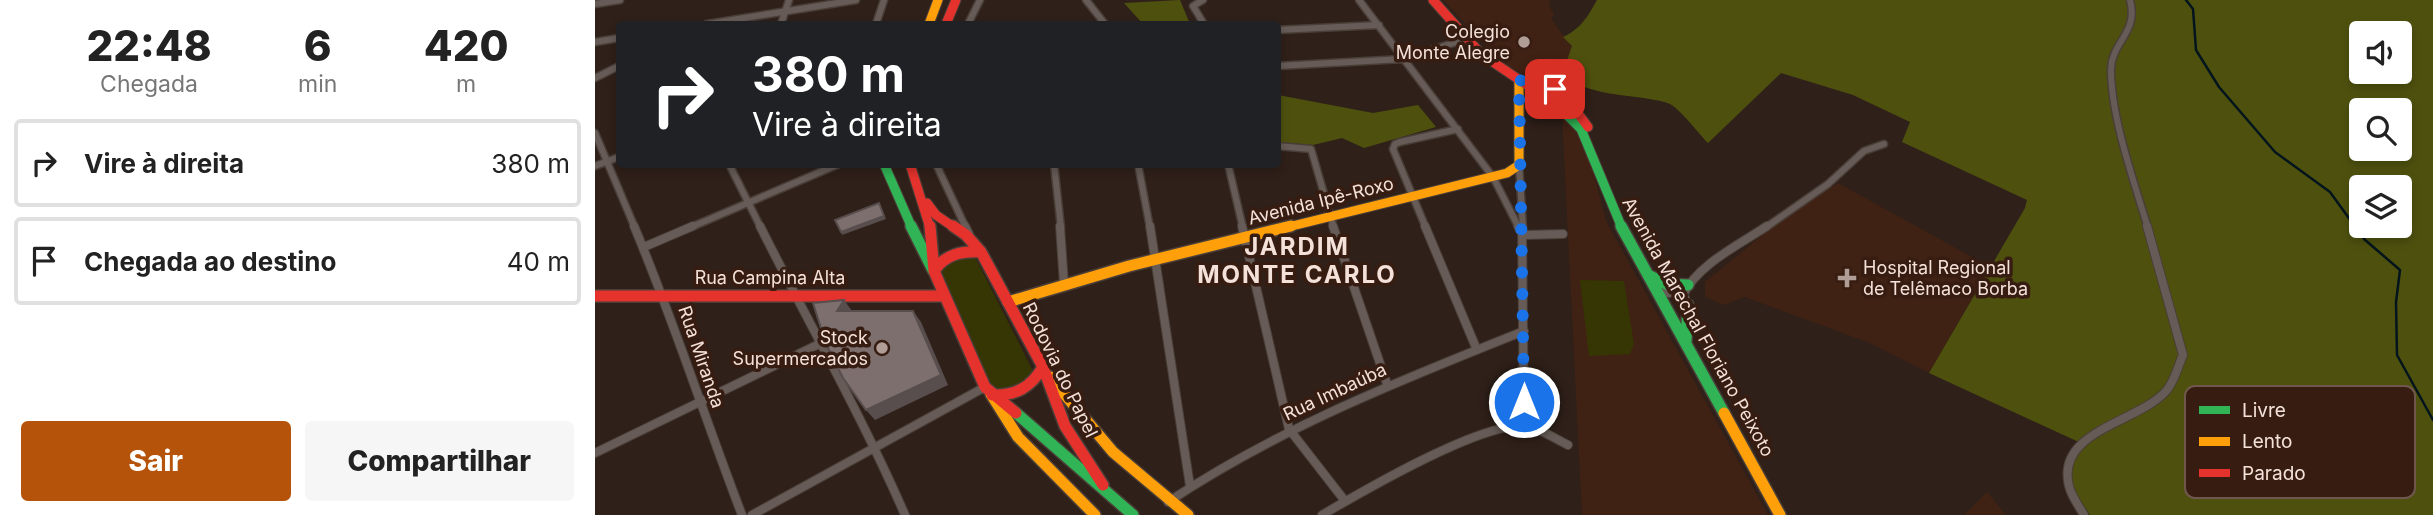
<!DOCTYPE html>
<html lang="pt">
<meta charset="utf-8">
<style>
body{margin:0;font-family:Inter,sans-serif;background:#f6f6f6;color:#222;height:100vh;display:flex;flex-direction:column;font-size:26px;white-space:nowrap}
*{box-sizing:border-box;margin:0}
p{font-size:23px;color:#767676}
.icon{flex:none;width:38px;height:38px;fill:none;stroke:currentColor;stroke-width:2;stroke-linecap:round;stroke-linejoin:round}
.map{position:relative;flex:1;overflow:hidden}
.sheet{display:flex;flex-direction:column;background:#fff;width:595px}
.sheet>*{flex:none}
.hud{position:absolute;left:21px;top:21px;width:665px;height:147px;border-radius:7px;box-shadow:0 4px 10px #0003;background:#202124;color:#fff;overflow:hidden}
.fabs{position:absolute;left:1754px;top:21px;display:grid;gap:14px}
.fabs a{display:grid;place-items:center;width:63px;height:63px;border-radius:7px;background:#fff;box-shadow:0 4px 10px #0003;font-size:35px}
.pin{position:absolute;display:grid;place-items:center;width:60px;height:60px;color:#fff;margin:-30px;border-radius:14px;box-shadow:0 4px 10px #0006}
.me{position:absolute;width:77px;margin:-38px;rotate:0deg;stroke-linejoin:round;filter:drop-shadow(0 0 5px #0008)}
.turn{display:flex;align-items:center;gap:24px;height:147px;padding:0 21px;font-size:32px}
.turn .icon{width:91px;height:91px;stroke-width:2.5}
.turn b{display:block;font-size:49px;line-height:60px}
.eta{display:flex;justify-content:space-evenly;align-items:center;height:119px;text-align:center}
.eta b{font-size:42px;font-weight:800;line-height:49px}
.button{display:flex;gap:14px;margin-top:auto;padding:14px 21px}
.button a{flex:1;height:80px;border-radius:7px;background:#b45309;color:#fff;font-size:28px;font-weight:800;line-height:80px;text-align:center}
.button a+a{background:#f6f6f6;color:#222}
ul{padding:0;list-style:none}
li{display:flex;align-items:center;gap:21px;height:88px;margin:0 14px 10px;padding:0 7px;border:4px solid #e0e0e0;border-radius:7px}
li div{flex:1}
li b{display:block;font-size:26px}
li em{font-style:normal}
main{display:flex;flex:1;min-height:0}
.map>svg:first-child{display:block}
.built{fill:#402214}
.green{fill:#353603}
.forest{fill:#4e510e;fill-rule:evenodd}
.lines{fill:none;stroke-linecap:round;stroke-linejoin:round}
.stream{stroke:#04141c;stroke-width:2.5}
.street-far1-casing{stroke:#4a3e38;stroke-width:9}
.street-casing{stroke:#4a3e38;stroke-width:10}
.fast-far1-casing{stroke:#4a3e38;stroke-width:11}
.fast-casing{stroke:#4a3e38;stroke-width:14}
.slow-far1-casing{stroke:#4a3e38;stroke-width:11}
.slow-casing{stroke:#4a3e38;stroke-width:14}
.jam-far1-casing{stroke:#4a3e38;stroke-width:11}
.jam-casing{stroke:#4a3e38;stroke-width:14}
.street-far1{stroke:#665b56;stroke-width:6}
.street{stroke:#665b56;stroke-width:8}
.fast-far1{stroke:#30b455;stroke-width:9}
.fast{stroke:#30b455;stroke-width:11}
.slow-far1{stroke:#ff9f0a;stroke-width:9}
.slow{stroke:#ff9f0a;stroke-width:11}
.jam-far1{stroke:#e5322d;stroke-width:9}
.jam{stroke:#e5322d;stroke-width:11}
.shaded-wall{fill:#584e4d}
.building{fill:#7d6f6e;stroke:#584e4d;stroke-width:2}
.route{stroke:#1a73e8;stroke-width:12;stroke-dasharray:0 21.6}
.poi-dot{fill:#af9d96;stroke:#371c11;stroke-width:2.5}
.labels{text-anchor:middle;stroke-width:7;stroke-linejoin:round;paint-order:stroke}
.poi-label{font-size:18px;fill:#f4e1d9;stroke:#371c11;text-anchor:end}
.street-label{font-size:18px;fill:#f4e1d9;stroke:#371c11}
.district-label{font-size:24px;font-weight:bold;letter-spacing:2px;fill:#f4e1d9;stroke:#371c11}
.key{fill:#371c11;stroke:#70574d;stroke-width:2}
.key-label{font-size:19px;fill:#f4e1d9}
</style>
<main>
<section class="sheet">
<div class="eta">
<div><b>22:48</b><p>Chegada</p></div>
<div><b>6</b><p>min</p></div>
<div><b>420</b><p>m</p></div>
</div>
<ul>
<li><svg class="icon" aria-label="right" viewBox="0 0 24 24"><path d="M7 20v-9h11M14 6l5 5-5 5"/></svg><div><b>Vire à direita</b></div><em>380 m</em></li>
<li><svg class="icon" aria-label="arrive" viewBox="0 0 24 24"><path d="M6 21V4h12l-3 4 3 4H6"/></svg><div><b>Chegada ao destino</b></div><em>40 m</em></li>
</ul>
<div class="button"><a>Sair</a><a>Compartilhar</a></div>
</section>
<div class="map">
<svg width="1838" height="515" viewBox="0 0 1838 515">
<rect width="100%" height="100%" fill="#2f2019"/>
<path class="built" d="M848,0H954L955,8L959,13L956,19L977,47L966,78L952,72L940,81L907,63Z
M967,114L982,128L998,171L1011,221L1173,515H987Z
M1243,183L1395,267L1334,373L1275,343L1150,297L1128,305L1110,296V282L1181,224Z
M1392,492L1411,515H1369Z"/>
<path class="green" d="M374,256L381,259L439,373L433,382L400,395L344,273L357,262Z
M985,280L1029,281L1039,344L1035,354L994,356Z"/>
<path class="forest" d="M585,0L595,24H548L529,3Z
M1002,0H1838V515H1495L1478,489L1474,462L1488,444L1334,373L1430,208L1432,200L1307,142L1315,122L1258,95L1186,73L1113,143C1104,134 1085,109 1075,104C1049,93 980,99 969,69L977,46L968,37C986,29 993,16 1002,0ZM1766,33H1804V72H1766ZM1766,110H1804V149H1766ZM1766,187H1804V226H1766Z
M683,95L778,113L823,105L841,127L769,148L747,138L718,145L683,142Z"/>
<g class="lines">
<path class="stream" d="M1591,0L1598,9L1601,50L1624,87L1680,152L1735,192L1769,239L1805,270L1801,302L1802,355L1838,420"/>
<defs>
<path id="street-far1" d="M491,0L510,24
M608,0L598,6L609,24
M764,0L898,177L924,228
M1535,0C1544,33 1516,42 1516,70C1516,117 1539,182 1553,228
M0,4L25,0
M112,24L261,0
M186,24L194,0
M281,24L289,0
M373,24L385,0
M682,30L784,25
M0,42L24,38
M682,66L808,59L871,39
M0,78L24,66
M0,133L40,228
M682,146L716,149L739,228
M134,164L166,228
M341,164L371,228
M459,164L466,228
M543,164L555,228
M633,164L648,228
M924,165L928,228
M0,166L24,157
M94,228L244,164
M831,228L798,149L800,144L805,142L863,129
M1170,228L1233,184L1269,151L1289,144"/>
<path id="street" d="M39,226C79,321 110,419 147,515
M165,226C213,322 267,416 310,515
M370,226L374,234
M465,226L469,284
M555,226L595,486
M647,226L694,429L750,501
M738,226L792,384
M830,226L882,350
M923,226L928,235
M927,226L929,426
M928,235L968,234
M49,247L98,226
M1063,293H1083L1090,298
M1088,295C1103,264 1144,245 1172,226
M0,453L224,344
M573,502C684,428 806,380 929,331
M157,515L390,387
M727,515C768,491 884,423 928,426C944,427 960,439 973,445
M1489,515C1484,506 1476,496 1474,486C1460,430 1544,423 1572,390C1580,380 1583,366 1588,355L1552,226"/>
<path id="fast-far1" d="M961,104L986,129L1027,228
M289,164L317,228"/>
<path id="fast" d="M316,226L338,270
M1026,226L1129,413
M1053,275L1071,284L1093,285
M1091,341L1093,305
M421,413L538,515"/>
<path id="slow-far1" d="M334,24L343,0
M966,91L973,94L972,102L961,104L954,100L955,93Z
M689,228L912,173L924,165V80"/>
<path id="slow" d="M413,302L534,266L696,226
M455,377L518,452L593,515
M396,394L423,437L500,515
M1129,413L1185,515"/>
<path id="jam-far1" d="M838,0L886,54L954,100
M351,24L361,0
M973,100L993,127
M315,164L335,228
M332,203L341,215L360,228"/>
<path id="jam" d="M335,226L339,271L390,387L421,413
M358,226L371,235L386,252L448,367L470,426L508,485
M339,271C350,254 367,251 386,252
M0,296H350
M397,395C421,396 436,387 448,367"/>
</defs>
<use href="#street-far1" class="street-far1-casing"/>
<use href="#street" class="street-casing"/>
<use href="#fast-far1" class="fast-far1-casing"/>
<use href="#fast" class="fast-casing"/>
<use href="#slow-far1" class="slow-far1-casing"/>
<use href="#slow" class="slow-casing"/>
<use href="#jam-far1" class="jam-far1-casing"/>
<use href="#jam" class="jam-casing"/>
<use href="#street-far1" class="street-far1"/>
<use href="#street" class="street"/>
<use href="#fast-far1" class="fast-far1"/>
<use href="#fast" class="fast"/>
<use href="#slow-far1" class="slow-far1"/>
<use href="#slow" class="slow"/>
<use href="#jam-far1" class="jam-far1"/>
<use href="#jam" class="jam"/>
</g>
<path class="shaded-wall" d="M284,203L291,219L247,235L246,232Z
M249,300L257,311H242Z
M318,311L326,322L353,385L280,420L271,410Z"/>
<path class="building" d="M284,203L289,216L246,232L240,220Z
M249,300L242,311H318L346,375L271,410L248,378L231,344L218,303Z"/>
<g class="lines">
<path class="route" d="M929,402L924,80L960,89"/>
</g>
<g class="poi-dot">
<circle cx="929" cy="42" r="7"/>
<path d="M1248.5 267.5h7v7h7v7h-7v7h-7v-7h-7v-7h7z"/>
<circle cx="287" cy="348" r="7"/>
</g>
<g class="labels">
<g class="poi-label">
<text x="915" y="38">Colegio<tspan x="915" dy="21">Monte Alegre</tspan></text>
<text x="1268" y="274" text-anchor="start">Hospital Regional<tspan x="1268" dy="21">de Telêmaco Borba</tspan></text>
<text x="273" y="344">Stock<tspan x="273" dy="21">Supermercados</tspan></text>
</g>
<g class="street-label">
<text transform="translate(726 201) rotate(-14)" y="6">Avenida Ipê-Roxo</text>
<text x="175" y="284">Rua Campina Alta</text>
<text transform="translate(1103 327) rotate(61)" y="6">Avenida Marechal Floriano Peixoto</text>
<text transform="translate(106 357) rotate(71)" y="6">Rua Miranda</text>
<text transform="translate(465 370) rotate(64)" y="6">Rodovia do Papel</text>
<text transform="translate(740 392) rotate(-25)" y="6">Rua Imbaúba</text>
</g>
<g class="district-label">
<text x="702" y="255">JARDIM<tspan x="702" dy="28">MONTE CARLO</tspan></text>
</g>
</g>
<rect x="1590" y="386" width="230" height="112" rx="10" class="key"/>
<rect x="1604" y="406" width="31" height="8" fill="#30b455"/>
<rect x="1604" y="437" width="31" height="9" fill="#ff9f0a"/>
<rect x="1604" y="469" width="31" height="8" fill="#e5322d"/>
<g class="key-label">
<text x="1647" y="417">Livre</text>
<text x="1647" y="448">Lento</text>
<text x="1647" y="480">Parado</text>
</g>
</svg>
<div class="fabs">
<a><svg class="icon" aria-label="sound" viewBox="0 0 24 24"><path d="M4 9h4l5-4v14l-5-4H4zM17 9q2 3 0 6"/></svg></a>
<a><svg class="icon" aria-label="search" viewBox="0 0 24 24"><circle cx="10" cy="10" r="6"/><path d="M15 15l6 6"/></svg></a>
<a><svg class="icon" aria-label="layers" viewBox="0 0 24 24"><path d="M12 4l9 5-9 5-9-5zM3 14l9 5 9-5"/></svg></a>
</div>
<div class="pin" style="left:960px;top:89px;background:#d93025"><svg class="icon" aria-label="arrive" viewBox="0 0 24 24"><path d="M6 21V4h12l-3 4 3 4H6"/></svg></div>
<svg class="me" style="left:929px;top:402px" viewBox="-20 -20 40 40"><circle r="17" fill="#1a73e8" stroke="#fff" stroke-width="3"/><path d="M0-11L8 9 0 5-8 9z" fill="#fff"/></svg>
<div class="hud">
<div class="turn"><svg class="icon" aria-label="right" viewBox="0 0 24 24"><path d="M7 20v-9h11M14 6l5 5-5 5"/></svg><div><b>380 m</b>Vire à direita</div></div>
</div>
</div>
</main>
